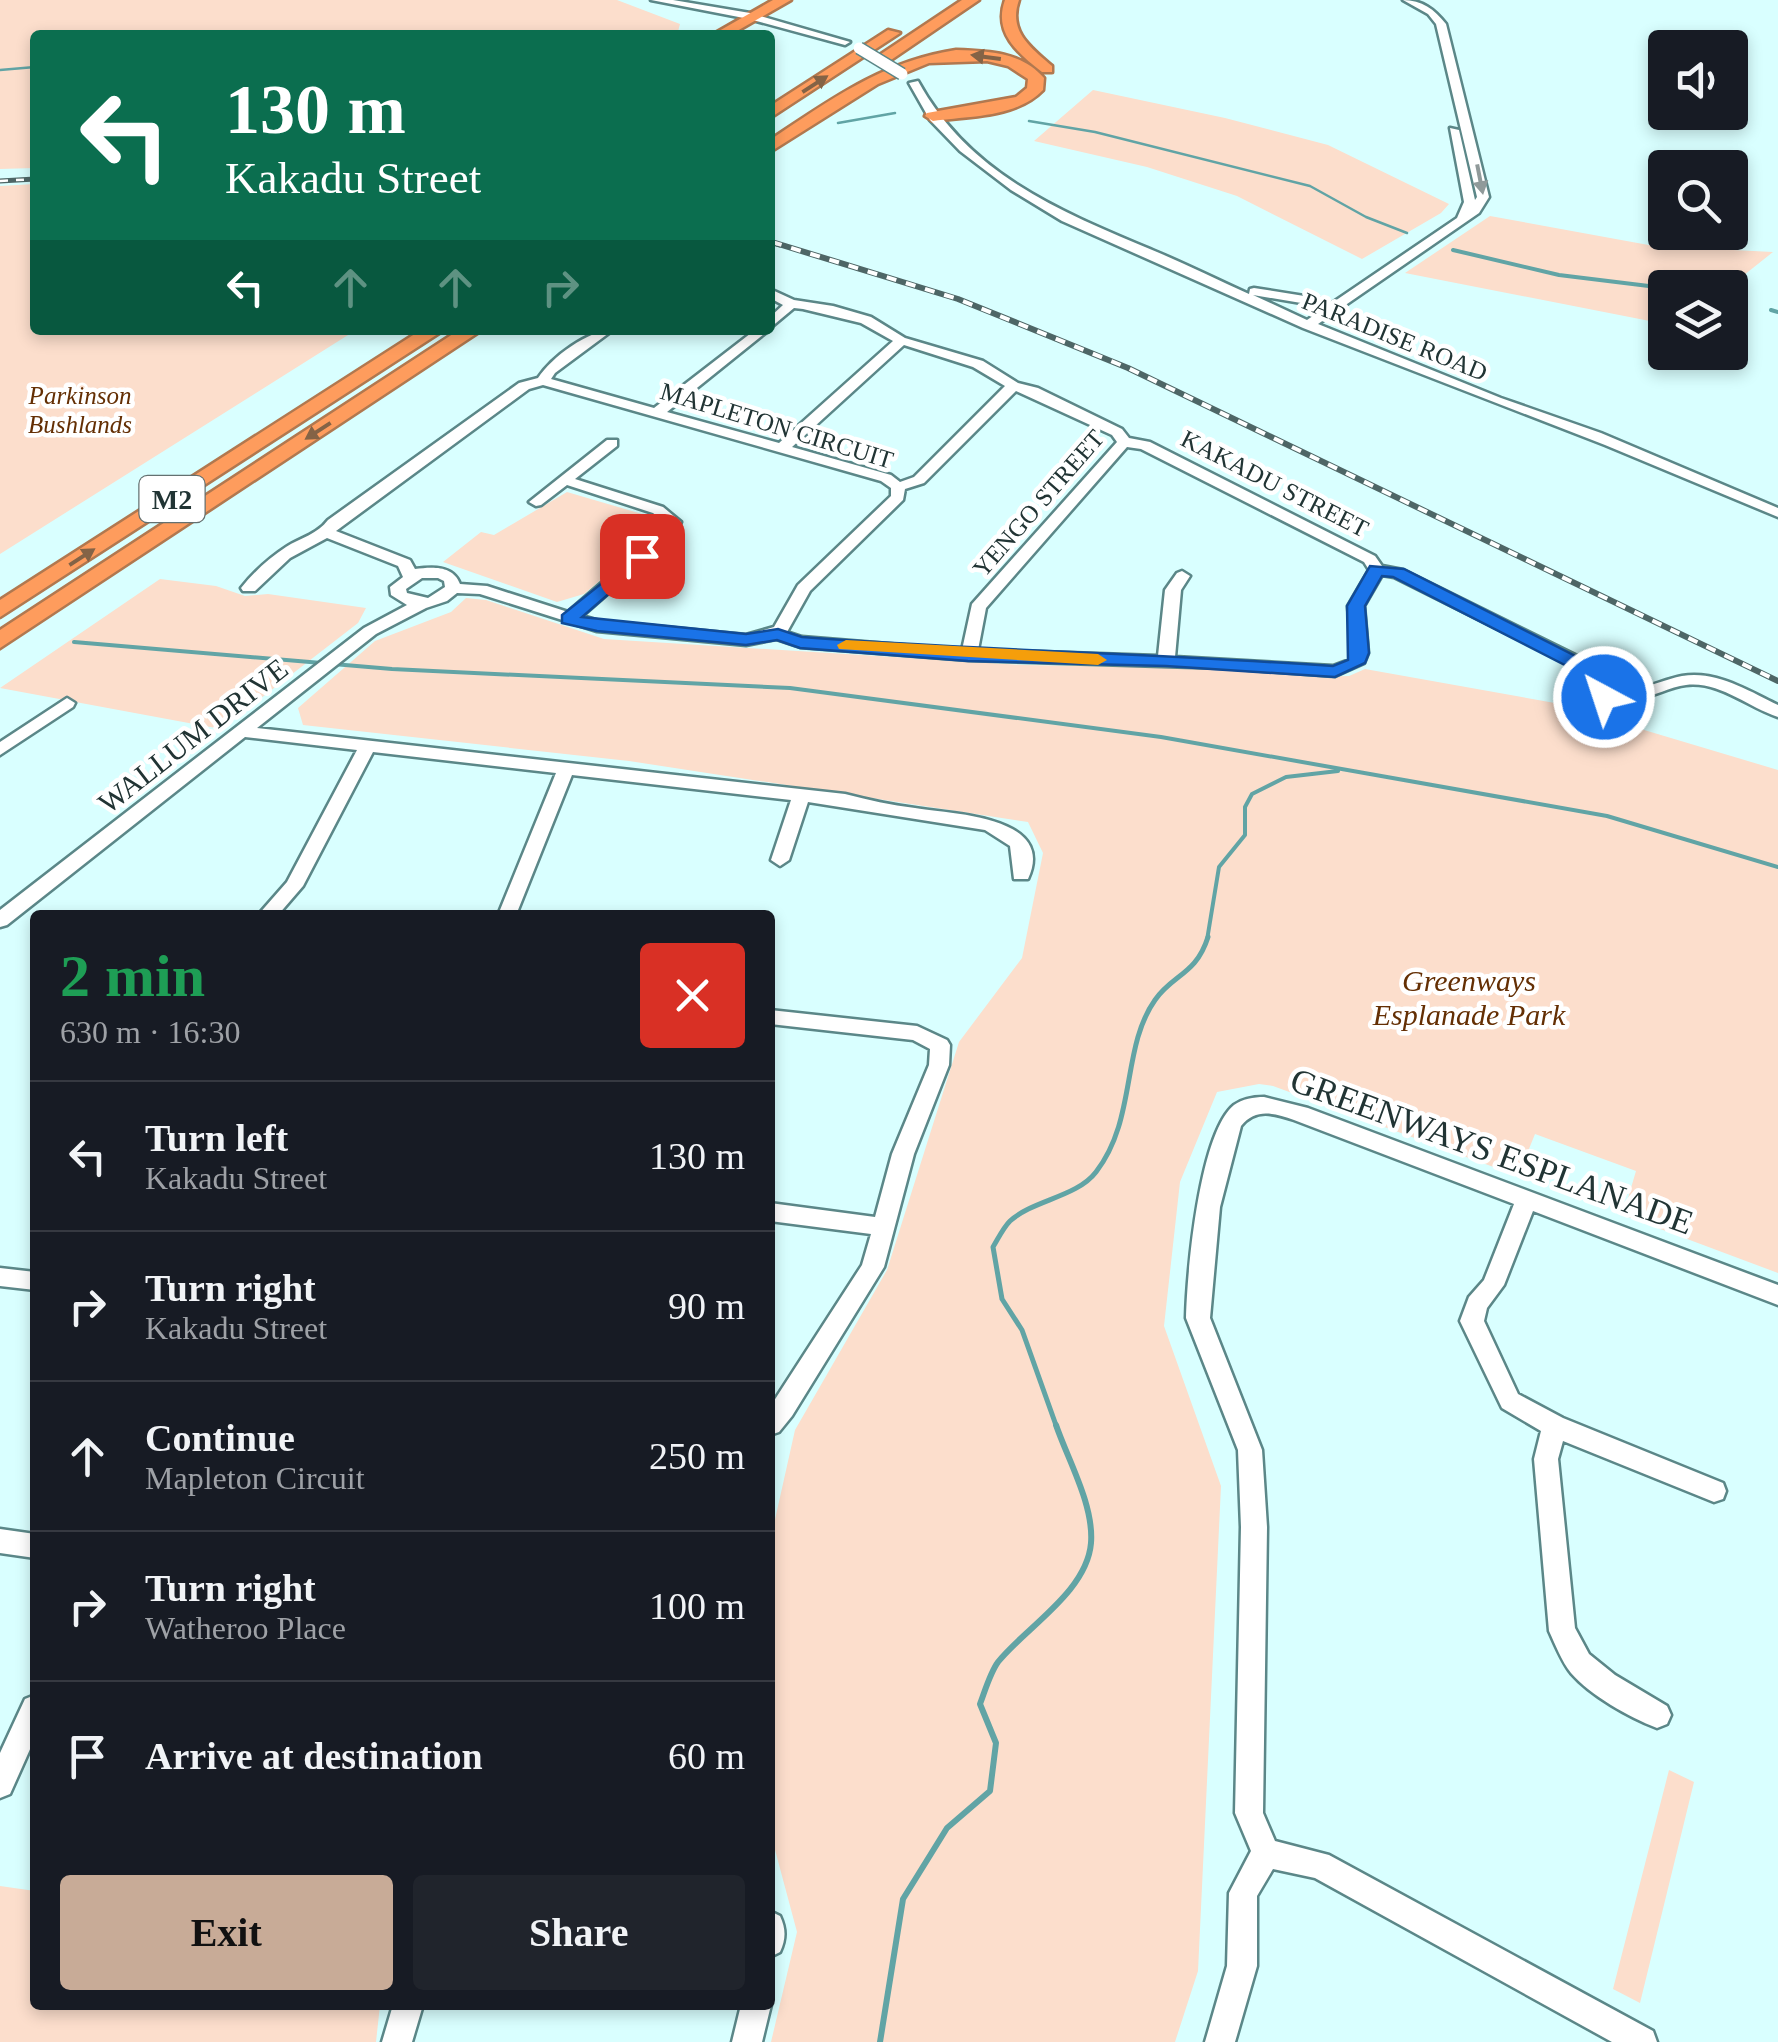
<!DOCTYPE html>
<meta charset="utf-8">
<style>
body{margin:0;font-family:Georgia,serif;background:#20242c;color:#f1f3f6;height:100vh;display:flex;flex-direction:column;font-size:38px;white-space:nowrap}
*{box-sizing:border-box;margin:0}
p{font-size:32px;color:#9ea1a6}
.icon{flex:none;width:55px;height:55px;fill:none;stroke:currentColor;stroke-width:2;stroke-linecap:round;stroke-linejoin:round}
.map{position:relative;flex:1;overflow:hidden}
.side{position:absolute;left:30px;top:910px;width:745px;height:1100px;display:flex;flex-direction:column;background:#171b24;border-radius:10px;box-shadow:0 5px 15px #0003}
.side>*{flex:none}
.banner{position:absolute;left:30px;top:30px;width:745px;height:305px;border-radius:10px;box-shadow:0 5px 15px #0003;background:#0b6e4f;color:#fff;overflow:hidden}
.fabs{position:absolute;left:1648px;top:30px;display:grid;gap:20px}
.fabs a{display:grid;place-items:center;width:100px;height:100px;border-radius:10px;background:#171b24;box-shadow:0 5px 15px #0003;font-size:50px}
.pin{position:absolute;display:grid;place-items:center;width:85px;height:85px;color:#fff;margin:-42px;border-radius:20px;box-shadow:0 5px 15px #0006}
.me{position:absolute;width:110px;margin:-55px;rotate:320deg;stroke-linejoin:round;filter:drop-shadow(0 0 8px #0008)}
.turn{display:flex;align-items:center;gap:35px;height:210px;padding:0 30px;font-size:45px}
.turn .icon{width:130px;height:130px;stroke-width:2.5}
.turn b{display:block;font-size:70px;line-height:85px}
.lanes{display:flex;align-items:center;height:95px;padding:0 30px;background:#0003;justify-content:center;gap:50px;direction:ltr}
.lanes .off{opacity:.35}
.round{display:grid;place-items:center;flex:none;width:105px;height:105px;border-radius:10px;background:#20242c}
.summary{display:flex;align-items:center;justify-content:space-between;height:170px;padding:0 30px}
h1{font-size:60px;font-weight:700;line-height:75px;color:#1e9e55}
.primary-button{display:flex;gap:20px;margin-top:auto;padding:20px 30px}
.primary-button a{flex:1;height:115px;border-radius:10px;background:#c8ab97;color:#111;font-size:40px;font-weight:700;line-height:115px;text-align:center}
.primary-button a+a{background:#20242c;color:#f1f3f6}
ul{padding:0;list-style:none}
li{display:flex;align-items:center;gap:30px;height:150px;padding:0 30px;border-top:2px solid #363941}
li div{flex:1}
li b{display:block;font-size:38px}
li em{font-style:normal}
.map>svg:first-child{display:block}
.green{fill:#fcdecc}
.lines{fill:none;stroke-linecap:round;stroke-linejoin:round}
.stream-far3{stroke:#61a4a5;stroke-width:2.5}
.stream-far2{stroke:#61a4a5;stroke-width:4}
.stream-far1{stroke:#61a4a5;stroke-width:5}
.stream{stroke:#61a4a5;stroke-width:6}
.minor-casing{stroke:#5b8788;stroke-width:5}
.highway-casing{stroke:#b1784f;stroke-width:5}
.minor{fill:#fff;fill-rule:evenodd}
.highway{fill:#fe9c5d;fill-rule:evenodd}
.rail-far1-casing{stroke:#4e6666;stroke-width:5}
.rail-casing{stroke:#4e6666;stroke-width:6}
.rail-far1{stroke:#fff;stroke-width:2.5;stroke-dasharray:8;stroke-linecap:butt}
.rail{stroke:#fff;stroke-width:4;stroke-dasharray:10;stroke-linecap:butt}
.minor-bridge-casing{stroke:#5b8788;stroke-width:14;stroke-linecap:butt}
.minor-bridge{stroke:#fff;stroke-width:11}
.oneway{fill:#846346}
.oneway2{fill:#909a9a}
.route{fill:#1a73e8;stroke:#114b97;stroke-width:2.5}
.slow{fill:#f59e0b}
.labels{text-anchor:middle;stroke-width:9;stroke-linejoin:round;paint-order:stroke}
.far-street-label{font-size:25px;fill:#213434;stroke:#fff}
.far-park-label{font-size:25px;font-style:italic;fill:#642f04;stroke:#fff}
.shield{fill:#fff;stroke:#647171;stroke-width:2.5}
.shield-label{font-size:28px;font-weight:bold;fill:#213434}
.street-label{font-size:30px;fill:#213434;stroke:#fff}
.park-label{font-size:30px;font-style:italic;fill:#642f04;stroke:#fff}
.near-street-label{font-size:35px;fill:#213434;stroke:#fff}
</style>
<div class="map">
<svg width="1778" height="2042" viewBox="0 0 1778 2042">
<rect width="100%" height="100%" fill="#d9ffff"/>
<path class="green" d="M0,0H617L680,24L677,35H35V168L0,169Z
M1093,90L1225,118L1328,145L1449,204L1441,213L1362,259L1237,196L1147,167L1034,141Z
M35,184V330H356L0,554V186Z
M1490,216L1654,246L1773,252L1729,287L1665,288V324L1405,273Z
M567,492L642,514L656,528L654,535L584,594L557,602L443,562L481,532L494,535Z
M160,579L216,586L245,596L268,594L366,608L358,623L221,729L0,688Z
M466,598L486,600L604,639L1024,665L1198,668L1318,677L1349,676L1365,669L1594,710L1604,718L1778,770V1273L1623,1215L1636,1171L1535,1134L1518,1176L1273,1086L1259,1084L1217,1092L1180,1182L1164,1326L1221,1486L1198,1971L1175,2042H771L797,1932L770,1831V1542L795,1430L887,1270L959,1042L1022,958L1043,853L1028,822L629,761L303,725L298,708L375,641L451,612Z
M1669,1770L1694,1782L1640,2003L1613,1989Z
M0,1886L35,1891V2005H380L376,2042H0Z"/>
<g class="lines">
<path class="stream-far3" d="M456,35H536
M0,70L35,67
M1029,121L1095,132L1310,186L1366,217L1407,233
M838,123L895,113"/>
<path class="stream-far2" d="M1453,250L1559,275L1665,288
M1730,301L1739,303
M1771,310L1778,312
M74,642L392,669L790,688L1161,737L1607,816L1778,867
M1207,940L1219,867L1245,835V807L1252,794L1286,777L1338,771"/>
<path class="stream-far1" d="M1057,1428L1022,1330L1002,1299L993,1247C998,1239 1003,1228 1010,1221C1033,1200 1077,1197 1096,1172C1137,1119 1121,1048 1155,1000C1173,974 1196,975 1208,937"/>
<path class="stream" d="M880,2042L903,1899L947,1828L990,1791L996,1743L980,1704C985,1691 990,1673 998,1662C1025,1628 1087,1592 1091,1543C1094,1505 1068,1460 1056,1425"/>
<defs>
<path id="minor" d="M651,0H673L750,13L850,42L845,45L749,19Z
M1403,0C1422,0 1434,9 1446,24L1489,197L1479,213L1318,324L1501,398L1601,433L1778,508V517L1605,445L1303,328L1062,221L1011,190L960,151L930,120L909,83L918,81C970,176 1062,212 1157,252C1188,265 1218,280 1249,294L1250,289L1254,288L1323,299L1325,302L1319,306L1253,295L1307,320L1457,218L1464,202L1450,128L1459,130L1475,200L1477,197L1436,24L1428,14Z
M770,289L794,300L833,306L871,317L905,338L983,361L1018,383L1038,388L1122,429L1129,438L1150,442L1375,556L1382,566L1403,570L1630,682L1636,689C1652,686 1666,679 1682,676C1716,670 1749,691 1778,705V717C1747,707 1720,681 1686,685C1670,687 1654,696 1638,699L1631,714L1618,717L1596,705L1597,687L1588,674L1394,577L1382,575L1364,606L1368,653L1364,663L1335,676L1226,668L969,660L800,647L776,639L746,645L597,631L480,594L457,593L447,601L426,608L376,634L257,728L845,794C868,800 891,805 915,808C952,814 1057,816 1028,879H1014L1010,846L985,830L808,802L789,860L780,866L771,860L791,800L572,775L516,915H498L556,773L373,752L303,886L278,915H258L287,882L357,750L245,737L7,925L0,927V910L364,628L407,605L391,595L390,587L403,577L398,566L327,538L290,558L255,591H243L241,588C254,572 269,558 286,547C300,538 318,534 328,520L519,383L538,378C552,357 588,330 613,330L555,373L551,379L654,408L755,330H769L667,412L779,443L893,341L861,323L803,309L794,308L770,328V317L783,305L770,298ZM904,345L973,367L1005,386L914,477L900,482L891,475L792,447ZM543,385L881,481L891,488V496L798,585L774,627L746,635L599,621L582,616L677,533L681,522L663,507L575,479L617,446V440H607L529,502L536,506L541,505L567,485L653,513L666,523L665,528L568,612L487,586L460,584C453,565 432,567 415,569L410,560L336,531L529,389ZM1016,391L1112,435L1117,442L972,604L962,650L802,637L787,632L810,591L903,500L905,489L924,483ZM1127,447L1141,449L1364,562L1369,570L1348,606L1352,653L1349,660L1333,666L1175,657L1181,590L1190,576L1182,571L1177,573L1165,590L1158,656L978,650L986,608ZM422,578H438L444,581L445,587L428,598L407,593L406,589ZM1613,687L1623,695L1619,706L1613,703Z
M67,698L75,703L73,707L0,755V742Z
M770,1010L917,1026L947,1040L950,1045L949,1065L914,1154L884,1267L792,1416L779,1432L770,1435V1407L862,1265L871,1234L770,1221V1203L875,1217L892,1154L929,1065L930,1049L913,1040L770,1024Z
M1264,1097L1308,1108L1778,1285V1305L1533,1211L1504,1285L1487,1308L1484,1321L1518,1394L1563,1418L1723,1483L1726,1491L1723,1499L1714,1502L1563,1441L1558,1459L1575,1628L1589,1654L1615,1675L1667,1706L1671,1715L1667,1724L1657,1728C1629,1717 1591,1696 1571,1673C1562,1662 1555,1644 1549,1631L1534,1459L1541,1431L1502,1408L1460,1321L1469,1297L1484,1280L1514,1204L1294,1120C1273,1113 1256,1108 1241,1126L1220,1207L1210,1318L1262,1450L1267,1527L1263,1813L1275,1841L1329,1855L1653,2031L1657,2042H1612L1315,1878L1273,1869L1257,1896V1966L1235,2042H1205L1227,1966L1229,1893L1251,1851L1235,1813L1241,1527L1238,1450L1186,1318C1187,1273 1199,1134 1234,1105C1242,1099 1254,1097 1264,1097Z
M0,1268L35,1272V1290L0,1286Z
M0,1529L35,1534V1558L0,1553Z
M35,1695V1738L10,1794L0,1798V1753L25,1699Z
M770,1911L780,1916C786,1929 786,1939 780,1952L770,1957Z
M770,2003L771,2005L762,2042H732L741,2005Z
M393,2005H423L412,2042H382Z"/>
<path id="highway" d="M773,0H791L730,35H712Z
M962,0H979L888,62H878V56Z
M1005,0H1019C1008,31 1030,47 1052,66V72H1042C1018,53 993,33 1005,0Z
M888,30L900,33L770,118V106Z
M956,50C988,51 1022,52 1044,78L1043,90C1016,118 969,116 933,121L925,116L927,113L1016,97L1027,88L1028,79L1008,66L987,61L929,63L878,84L770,152V140C830,100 883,61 956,50Z
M421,330H444L0,617V600Z
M459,330H482L0,648V630Z"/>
</defs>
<use href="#minor" class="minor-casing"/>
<use href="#highway" class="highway-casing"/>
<use href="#minor" class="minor"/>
<use href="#highway" class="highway"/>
<defs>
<path id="rail-far1" d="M0,181L35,179
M770,242L780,245"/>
<path id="rail" d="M772,242L958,299L1128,368L1778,681"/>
</defs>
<use href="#rail-far1" class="rail-far1-casing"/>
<use href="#rail" class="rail-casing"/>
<use href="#rail-far1" class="rail-far1"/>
<use href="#rail" class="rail"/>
<defs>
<path id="minor-bridge" d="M859,48L902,74"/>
</defs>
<use href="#minor-bridge" class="minor-bridge-casing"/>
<use href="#minor-bridge" class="minor-bridge"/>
</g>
<defs><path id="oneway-solid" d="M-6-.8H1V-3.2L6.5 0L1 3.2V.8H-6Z" transform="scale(2.5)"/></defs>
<g class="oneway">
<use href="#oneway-solid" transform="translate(986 57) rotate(-172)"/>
<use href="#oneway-solid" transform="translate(815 84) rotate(-33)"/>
<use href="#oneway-solid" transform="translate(318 431) rotate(147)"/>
<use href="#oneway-solid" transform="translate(82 557) rotate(-33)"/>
</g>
<use class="oneway2" href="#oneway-solid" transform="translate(1480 179) rotate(79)"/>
<path class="route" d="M642,551L649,552V559L582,617L746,634L778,629L802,637C979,650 1156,654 1333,666L1348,660L1347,606L1370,566L1404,569L1603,670L1614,686L1611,701H1597L1590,678L1393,577L1382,576L1365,606L1369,653L1365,663L1335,677L1166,666L968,661L800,648L777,640L746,645L597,631L562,623V615Z"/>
<path class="slow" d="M846,640L1098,654L1107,660L1098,665L839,649L837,645Z"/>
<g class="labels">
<g class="far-street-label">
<text transform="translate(1395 336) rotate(22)" y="9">PARADISE ROAD</text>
<text transform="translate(777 425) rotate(17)" y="9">MAPLETON CIRCUIT</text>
<text transform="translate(1275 483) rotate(27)" y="9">KAKADU STREET</text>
<text transform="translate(1038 503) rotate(-49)" y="9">YENGO STREET</text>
</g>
<g class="far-park-label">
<text x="80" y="404">Parkinson<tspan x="80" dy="29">Bushlands</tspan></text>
</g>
<rect class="shield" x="139.5" y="476" width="65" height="46" rx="8"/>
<g class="shield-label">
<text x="172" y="509">M2</text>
</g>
<g class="street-label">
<text transform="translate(193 736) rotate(-38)" y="10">WALLUM DRIVE</text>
</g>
<g class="park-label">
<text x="1469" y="991">Greenways<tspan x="1469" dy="34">Esplanade Park</tspan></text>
</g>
<g class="near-street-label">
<text transform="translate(1492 1151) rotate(20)" y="12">GREENWAYS ESPLANADE</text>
</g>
</g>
</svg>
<div class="fabs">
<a><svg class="icon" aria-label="sound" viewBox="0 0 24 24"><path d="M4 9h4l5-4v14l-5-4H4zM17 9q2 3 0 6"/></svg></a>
<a><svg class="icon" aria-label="search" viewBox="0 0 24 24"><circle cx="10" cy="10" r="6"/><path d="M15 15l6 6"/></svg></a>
<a><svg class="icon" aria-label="layers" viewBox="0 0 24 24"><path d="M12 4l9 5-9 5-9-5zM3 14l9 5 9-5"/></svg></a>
</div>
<div class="pin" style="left:642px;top:556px;background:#d93025"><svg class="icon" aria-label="arrive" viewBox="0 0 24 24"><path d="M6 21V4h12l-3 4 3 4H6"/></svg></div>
<svg class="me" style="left:1604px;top:697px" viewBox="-20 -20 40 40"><circle r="17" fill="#1a73e8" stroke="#fff" stroke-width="3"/><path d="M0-11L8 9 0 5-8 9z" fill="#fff"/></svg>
<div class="banner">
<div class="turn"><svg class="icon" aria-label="left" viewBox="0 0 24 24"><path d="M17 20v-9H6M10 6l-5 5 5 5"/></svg><div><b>130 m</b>Kakadu Street</div></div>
<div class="lanes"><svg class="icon" aria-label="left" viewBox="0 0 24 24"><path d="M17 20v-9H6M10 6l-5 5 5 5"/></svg><svg class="icon off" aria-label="ahead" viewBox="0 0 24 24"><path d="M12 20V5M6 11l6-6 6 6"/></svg><svg class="icon off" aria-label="ahead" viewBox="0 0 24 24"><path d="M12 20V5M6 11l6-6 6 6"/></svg><svg class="icon off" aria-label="right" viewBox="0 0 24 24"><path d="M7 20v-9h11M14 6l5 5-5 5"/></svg></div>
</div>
<section class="side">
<div class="summary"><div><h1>2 min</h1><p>630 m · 16:30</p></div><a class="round" style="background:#d93025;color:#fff"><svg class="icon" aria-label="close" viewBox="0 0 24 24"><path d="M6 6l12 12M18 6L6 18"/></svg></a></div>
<ul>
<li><svg class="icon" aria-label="left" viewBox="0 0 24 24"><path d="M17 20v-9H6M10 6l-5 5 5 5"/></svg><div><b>Turn left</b><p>Kakadu Street</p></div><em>130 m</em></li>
<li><svg class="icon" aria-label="right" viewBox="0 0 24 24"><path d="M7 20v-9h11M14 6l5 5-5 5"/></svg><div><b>Turn right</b><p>Kakadu Street</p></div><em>90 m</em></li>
<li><svg class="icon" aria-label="ahead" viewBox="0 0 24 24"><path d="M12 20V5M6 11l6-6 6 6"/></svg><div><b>Continue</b><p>Mapleton Circuit</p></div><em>250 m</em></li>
<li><svg class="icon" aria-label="right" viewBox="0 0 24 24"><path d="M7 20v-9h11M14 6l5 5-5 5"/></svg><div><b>Turn right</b><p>Watheroo Place</p></div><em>100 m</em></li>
<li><svg class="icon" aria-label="arrive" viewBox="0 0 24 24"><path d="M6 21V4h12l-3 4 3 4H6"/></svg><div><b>Arrive at destination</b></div><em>60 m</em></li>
</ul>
<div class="primary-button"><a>Exit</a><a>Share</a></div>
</section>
</div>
